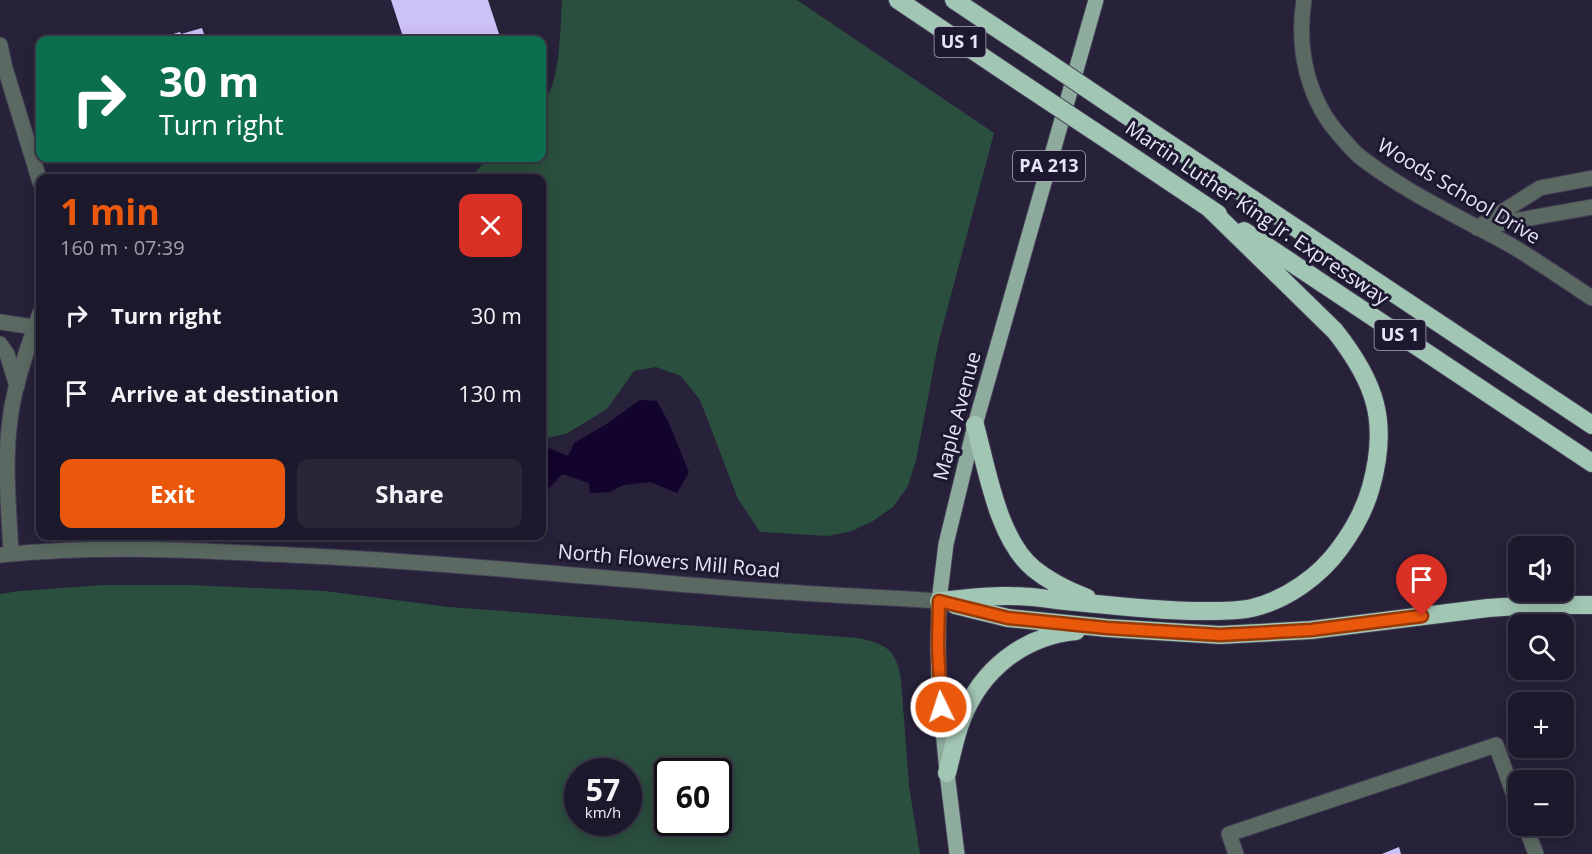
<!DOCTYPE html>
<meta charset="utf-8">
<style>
body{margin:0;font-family:"Open Sans",sans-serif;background:#2a2638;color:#f1f3f6;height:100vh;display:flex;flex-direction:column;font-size:22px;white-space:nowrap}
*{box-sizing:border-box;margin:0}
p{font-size:20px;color:#a0a0a9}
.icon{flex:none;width:33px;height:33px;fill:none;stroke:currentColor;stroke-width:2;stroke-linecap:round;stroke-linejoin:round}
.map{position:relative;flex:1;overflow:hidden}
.side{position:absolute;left:36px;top:174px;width:510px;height:366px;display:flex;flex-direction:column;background:#1d192c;border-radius:12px;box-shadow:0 3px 15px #0003,0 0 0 2px #3b3848}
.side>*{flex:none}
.guide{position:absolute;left:36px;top:36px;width:510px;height:126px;border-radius:12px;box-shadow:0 3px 15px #0003,0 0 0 2px #3b3848;background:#0b6e4f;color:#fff;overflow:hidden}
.controls{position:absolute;left:1508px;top:536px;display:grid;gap:12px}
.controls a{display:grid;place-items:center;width:66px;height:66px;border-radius:12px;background:#1d192c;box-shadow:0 3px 15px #0003,0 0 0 2px #3b3848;font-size:30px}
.speed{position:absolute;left:564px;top:758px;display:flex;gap:12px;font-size:30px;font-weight:700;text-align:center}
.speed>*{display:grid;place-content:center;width:78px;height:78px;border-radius:50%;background:#1d192c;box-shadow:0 3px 15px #0003,0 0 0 2px #3b3848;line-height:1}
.speed small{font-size:15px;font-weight:400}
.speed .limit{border:3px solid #111;border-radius:9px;background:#fff;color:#111}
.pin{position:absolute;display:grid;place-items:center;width:51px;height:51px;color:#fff;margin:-62px -26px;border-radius:50% 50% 50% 0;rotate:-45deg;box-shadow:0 0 6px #0007}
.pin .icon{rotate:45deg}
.me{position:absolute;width:66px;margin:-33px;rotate:356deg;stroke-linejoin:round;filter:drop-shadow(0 0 4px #0008)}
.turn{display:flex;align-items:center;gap:21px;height:126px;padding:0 24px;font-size:27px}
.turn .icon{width:78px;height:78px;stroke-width:2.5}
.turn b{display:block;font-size:42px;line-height:51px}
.round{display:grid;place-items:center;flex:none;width:63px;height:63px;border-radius:12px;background:#2a2638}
.summary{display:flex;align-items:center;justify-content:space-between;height:102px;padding:0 24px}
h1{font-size:36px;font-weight:700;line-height:45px;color:#ea580c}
.cta{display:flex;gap:12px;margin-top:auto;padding:12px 24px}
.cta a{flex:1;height:69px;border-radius:12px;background:#ea580c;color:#fff;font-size:24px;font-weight:700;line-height:69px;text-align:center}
.cta a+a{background:#2a2638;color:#f1f3f6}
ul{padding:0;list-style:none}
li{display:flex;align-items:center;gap:18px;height:78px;padding:0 24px}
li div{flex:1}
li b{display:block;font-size:22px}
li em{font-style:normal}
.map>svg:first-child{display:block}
.green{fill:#2b4f3f;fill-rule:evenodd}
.water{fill:#13042d}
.building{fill:#cdc1f9}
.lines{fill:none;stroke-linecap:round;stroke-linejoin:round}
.minor-casing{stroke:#423c54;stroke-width:17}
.major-casing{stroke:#423c54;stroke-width:17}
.highway-casing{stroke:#423c54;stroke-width:20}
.minor{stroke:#5a6961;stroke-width:15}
.major{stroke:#8eac9d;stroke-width:15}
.highway{stroke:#a2c6b4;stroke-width:18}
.highway-bridge-casing{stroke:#423c54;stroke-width:20;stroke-linecap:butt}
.highway-bridge{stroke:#a2c6b4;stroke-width:18}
.route-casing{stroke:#983908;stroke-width:15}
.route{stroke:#ea580c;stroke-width:10}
.labels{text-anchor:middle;stroke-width:6;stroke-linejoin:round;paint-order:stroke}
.shield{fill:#1e1730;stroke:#aba6ba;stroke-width:1.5}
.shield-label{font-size:18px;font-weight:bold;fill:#e7e4f5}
.street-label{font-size:20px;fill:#e7e4f5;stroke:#1e1730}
</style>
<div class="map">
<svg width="1592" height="854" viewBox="0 0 1592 854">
<rect width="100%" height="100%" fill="#27213a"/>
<path class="green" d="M562,0H797L994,133L939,340L916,460L908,486L893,507L873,521L852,531L828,536L760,532L738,499L700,400L681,376L656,367L634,371L607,409L566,434L542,439V178H470L488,158H542V103C561,85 560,26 562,0Z
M103,585H190L325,591L449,607L858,638C886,644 896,649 901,679L909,786L920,854H0V594L19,591ZM578,771H628V822H578ZM668,771H718V822H668Z"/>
<path class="water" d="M640,400L657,401L668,421L689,472L677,493L650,482L623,485L610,492L590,493L589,483L562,474L542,496V450L546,447L568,456L574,443L605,425Z"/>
<path class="building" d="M391,0H488L501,40H404Z
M202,28L206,40H160L159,38L180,32L181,34Z
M1399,847L1401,854H1382Z"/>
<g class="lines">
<defs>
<path id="minor" d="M1304,0C1296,50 1308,102 1343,139C1348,145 1353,151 1359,156C1406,193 1460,217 1512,246C1539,262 1566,281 1592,298
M0,45L5,68L40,182
M1486,226L1592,207
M1477,228L1540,188L1592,178
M0,322L40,328
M0,344L7,354L17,386
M11,554C9,510 4,464 10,420C13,388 29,343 40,313
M0,555C103,544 208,551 312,556C455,563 597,578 740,589C806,594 872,597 939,601
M1525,825L1536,854
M1236,854L1229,834L1496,745L1518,806"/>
<path id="major" d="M957,854L947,773L939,685L938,647L939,601L946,544L975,425L1096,0"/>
<path id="highway" d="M898,0L1023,84
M954,0L1031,51
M1123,113L1592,425
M1115,145L1218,214
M1244,231L1592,463
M975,425C987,469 998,540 1034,569C1050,582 1069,591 1087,598
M939,601C962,599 987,595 1011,596C1029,596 1048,599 1066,601C1108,605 1150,610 1193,611C1212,611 1233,612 1252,608C1286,600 1320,576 1340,548C1354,529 1365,509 1371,487C1389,422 1376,383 1335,331L1208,207
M955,605L1008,618L1107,628L1220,635L1311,630L1488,608L1535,605H1592
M947,773C952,755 955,736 962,719C981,670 1023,636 1076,631"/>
</defs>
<use href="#minor" class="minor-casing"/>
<use href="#major" class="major-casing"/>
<use href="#highway" class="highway-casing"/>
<use href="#minor" class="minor"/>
<use href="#major" class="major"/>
<use href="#highway" class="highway"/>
<defs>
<path id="highway-bridge" d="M1031,51L1123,113
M1023,84L1115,145"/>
</defs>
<use href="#highway-bridge" class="highway-bridge-casing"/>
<use href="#highway-bridge" class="highway-bridge"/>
</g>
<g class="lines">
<defs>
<path id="route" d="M941,707L938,647L939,601L1008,618L1107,628L1220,635L1311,630L1422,616"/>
</defs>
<use href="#route" class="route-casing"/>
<use href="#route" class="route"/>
</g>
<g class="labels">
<g class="shield">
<rect x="934.5" y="27" width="51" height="30" rx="4.5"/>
<rect x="1013" y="151" width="72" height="30" rx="4.5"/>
<rect x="1374.5" y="320" width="51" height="30" rx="4.5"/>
</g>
<g class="shield-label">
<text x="960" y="48">US 1</text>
<text x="1049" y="172">PA 213</text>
<text x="1400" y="341">US 1</text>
</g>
<g class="street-label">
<text transform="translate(1459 191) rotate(31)" y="7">Woods School Drive</text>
<text transform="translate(1257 213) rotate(34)" y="7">Martin Luther King Jr. Expressway</text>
<text transform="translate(957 416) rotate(-75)" y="7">Maple Avenue</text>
<text transform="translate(669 561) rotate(5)" y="7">North Flowers Mill Road</text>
</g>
</g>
</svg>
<div class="controls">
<a><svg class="icon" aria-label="sound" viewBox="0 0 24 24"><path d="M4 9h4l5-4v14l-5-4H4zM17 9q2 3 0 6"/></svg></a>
<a><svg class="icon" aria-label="search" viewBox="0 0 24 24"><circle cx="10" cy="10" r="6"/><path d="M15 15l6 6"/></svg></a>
<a>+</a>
<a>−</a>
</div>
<div class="speed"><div>57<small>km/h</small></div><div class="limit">60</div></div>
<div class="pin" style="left:1422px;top:616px;background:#d93025"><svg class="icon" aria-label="arrive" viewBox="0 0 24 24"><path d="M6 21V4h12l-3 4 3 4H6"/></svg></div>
<svg class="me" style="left:941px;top:707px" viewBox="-20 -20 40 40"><circle r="17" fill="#ea580c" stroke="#fff" stroke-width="3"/><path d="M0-11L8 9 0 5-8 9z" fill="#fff"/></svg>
<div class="guide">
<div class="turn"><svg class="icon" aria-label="right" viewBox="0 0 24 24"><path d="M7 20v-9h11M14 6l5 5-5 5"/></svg><div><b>30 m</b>Turn right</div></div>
</div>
<section class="side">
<div class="summary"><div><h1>1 min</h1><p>160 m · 07:39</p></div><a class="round" style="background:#d93025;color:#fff"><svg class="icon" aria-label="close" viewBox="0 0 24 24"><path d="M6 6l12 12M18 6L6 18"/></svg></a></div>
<ul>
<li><svg class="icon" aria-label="right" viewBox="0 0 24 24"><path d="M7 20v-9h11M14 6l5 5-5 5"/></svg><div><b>Turn right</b></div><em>30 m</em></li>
<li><svg class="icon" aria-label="arrive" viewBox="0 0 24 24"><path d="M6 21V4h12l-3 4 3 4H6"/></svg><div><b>Arrive at destination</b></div><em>130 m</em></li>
</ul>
<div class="cta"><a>Exit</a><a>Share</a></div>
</section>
</div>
